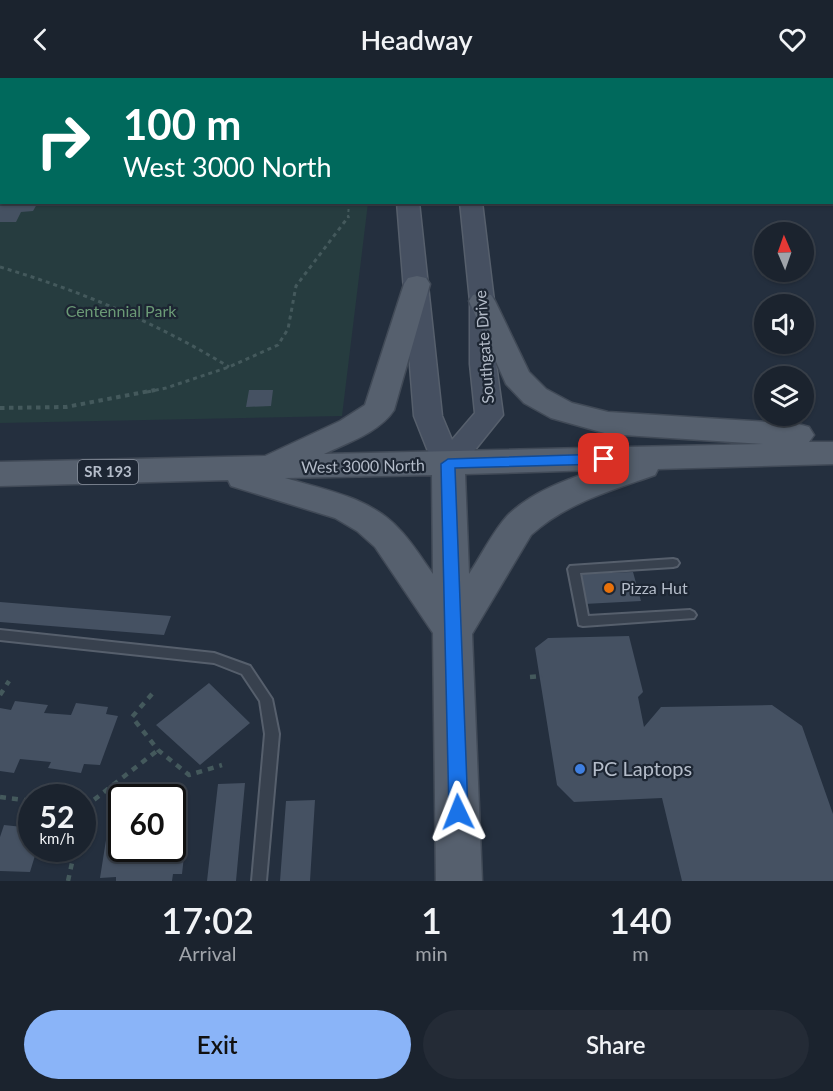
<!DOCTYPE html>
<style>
body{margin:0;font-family:Lato,sans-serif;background:#242b36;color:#f1f3f6;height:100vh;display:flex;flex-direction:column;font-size:22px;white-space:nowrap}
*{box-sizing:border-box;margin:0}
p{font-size:20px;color:#a0a4aa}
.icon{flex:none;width:33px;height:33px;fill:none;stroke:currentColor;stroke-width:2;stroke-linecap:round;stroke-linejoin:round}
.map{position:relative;height:803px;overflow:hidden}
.details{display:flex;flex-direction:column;background:#1b232e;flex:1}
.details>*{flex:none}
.banner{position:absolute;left:0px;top:0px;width:834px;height:126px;box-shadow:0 2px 4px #0004,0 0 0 2px #39404a;background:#00695c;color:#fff;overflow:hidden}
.needle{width:39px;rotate:358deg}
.tools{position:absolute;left:754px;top:144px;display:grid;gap:12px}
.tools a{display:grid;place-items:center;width:60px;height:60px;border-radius:50%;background:#1b232e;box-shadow:0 2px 4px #0004,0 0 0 2px #39404a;font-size:30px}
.speed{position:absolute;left:18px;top:706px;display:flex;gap:12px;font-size:30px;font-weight:700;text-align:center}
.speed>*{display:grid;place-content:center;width:78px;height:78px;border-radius:50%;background:#1b232e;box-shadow:0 2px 4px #0004,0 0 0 2px #39404a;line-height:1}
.speed small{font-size:15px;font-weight:400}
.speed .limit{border:3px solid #111;border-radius:9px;background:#fff;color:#111}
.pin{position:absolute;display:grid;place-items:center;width:51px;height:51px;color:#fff;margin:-26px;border-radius:12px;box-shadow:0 3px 9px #0006}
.me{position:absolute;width:66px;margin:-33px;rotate:358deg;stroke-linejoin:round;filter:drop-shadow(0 0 4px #0008)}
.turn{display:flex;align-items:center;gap:21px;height:126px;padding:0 24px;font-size:27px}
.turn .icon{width:78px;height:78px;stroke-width:2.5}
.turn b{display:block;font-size:42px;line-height:51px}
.eta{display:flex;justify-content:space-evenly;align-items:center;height:102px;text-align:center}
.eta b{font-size:36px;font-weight:600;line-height:42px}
.action{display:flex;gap:12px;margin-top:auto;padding:12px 24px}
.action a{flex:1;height:69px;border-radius:36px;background:#8ab4f8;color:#111;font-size:24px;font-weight:600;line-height:69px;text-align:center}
.action a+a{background:#242b36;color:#f1f3f6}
header{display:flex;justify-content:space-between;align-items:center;height:78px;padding:0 24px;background:#1b232e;font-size:27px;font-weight:600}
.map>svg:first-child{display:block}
.green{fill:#263c3f}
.building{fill:#455162}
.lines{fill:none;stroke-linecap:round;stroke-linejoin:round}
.service-casing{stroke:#565f6c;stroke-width:4}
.secondary-casing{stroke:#565f6c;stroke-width:3}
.primary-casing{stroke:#414a57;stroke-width:3}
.path-far3{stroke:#44595c;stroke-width:2;stroke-dasharray:3 3;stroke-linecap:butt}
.path-far2{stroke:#44595c;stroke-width:3;stroke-dasharray:4 4;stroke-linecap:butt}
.path-far1{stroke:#44595c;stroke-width:4;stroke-dasharray:4.5 4.5;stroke-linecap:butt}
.path{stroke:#44595c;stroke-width:4.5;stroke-dasharray:6 6;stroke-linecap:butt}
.service{fill:#38414e;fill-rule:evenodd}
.secondary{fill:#465061;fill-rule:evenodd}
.primary{fill:#56606e;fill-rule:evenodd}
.route{fill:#1a73e8;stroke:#114b97;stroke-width:1.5}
.food-dot{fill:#e8710a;stroke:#1d2633;stroke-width:2}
.shop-dot{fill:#3f7fe0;stroke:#1d2633;stroke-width:2}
.labels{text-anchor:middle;stroke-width:4.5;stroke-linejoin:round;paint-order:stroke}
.shield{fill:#1d2633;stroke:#878f9c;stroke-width:1.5}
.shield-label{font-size:15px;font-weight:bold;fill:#b4bcc9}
.park-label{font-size:16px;fill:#6b9a76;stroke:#1d2633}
.street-label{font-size:16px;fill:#b4bcc9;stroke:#1d2633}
.poi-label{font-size:16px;fill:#b4bcc9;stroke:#1d2633;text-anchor:start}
.near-poi-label{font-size:20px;fill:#b4bcc9;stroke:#1d2633;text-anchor:start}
</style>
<header><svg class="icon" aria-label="back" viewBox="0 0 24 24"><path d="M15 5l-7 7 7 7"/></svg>Headway<svg class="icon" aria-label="heart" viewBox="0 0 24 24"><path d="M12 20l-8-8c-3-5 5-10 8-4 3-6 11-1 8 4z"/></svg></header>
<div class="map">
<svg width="833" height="803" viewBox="0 0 833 803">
<rect width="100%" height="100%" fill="#242f3e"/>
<path class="green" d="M0,0H381L2,2V124L368,125L342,338L0,345Z"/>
<path class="building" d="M0,124H26L37,126L33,133L21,134L16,144H0Z
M249,312H273L271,328L246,329Z
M633,494L641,523L584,526L576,496Z
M0,524L171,538L164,557L0,544Z
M629,558L643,614L638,619L644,649L661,629L772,627L802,648L833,736V803H682L662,720L574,724L557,707L535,570L548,560Z
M209,605L250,645L200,687L156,647Z
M15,623L48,627L44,635L71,637L76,625L108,629L106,636L118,638L100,687L84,686L81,695L48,690L51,684L20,681L14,695L0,693V630L11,632Z
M245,705L236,803H207L218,706Z
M315,722L310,803H280L286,723Z
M172,743H178L175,760H186L182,796H173L172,803H116V799L100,800L106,762L115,761L118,746H122V771H172Z
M4,747L32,750V771H37L30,794L0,793V759Z"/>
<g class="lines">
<defs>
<path id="service" d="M769,0H775L776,2H770Z
M832,67H833V72H832Z
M673,481L677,482L679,485L677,488L673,489L580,495L588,538L690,532L694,534L696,537L694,540L583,548L579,547L568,491L570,488Z
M0,552L214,575L250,588L272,621L279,656L266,803H252L265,656L260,623L242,596L214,585L0,562Z"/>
<path id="secondary" d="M389,0H407V2H389Z
M411,0H429V2H411Z
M441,0H459V2H442Z
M397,124H419L442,338L452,362L475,335L470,286V223L460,124H482L494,223L496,286L503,337L458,393L448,396L438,393L433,386L414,338Z"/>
<path id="primary" d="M417,198L426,200L430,206L394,332C380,354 347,365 324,376L763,366L608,356L551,340L524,325L506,306L469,223L473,217L482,215L491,217L495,223L529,294L546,311L572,325L608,334L798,346L809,349L814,357L809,364H833V386L658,391L655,397C610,413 566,425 531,457L472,556L482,803H436L433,555L375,469L357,453L335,440L231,408L228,402L0,408V384L265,378L340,343L365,327L404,206L408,200ZM596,392C565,402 532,414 508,437C493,453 481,478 469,496L465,396ZM432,397L433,496C422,481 412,464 399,451C370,419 325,412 285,400Z"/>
</defs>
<use href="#service" class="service-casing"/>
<use href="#secondary" class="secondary-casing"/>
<use href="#primary" class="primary-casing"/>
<path class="path-far3" d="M337,0L340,2
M348,140L349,124"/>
<path class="path-far2" d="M0,189C81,213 157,245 229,289
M147,314L166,310L229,289L278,267L288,251L296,208L349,138"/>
<path class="path-far1" d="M0,330L66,329L155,312"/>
<path class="path" d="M530,599L542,598
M152,616L132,639L158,672L189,697L222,687
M0,617L9,603
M0,719L32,723
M82,741L86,728L158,672
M68,803L75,771"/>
<use href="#service" class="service"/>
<use href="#secondary" class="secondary"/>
<use href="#primary" class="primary"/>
</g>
<path class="route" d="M604,376L610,381L604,386L455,390L468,734L465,740L458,743L452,740L449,734L441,386L448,381Z"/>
<circle class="food-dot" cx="609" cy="510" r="6"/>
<circle class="shop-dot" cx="580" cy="691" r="6"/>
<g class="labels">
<rect class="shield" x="78" y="382" width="60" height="24" rx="4.5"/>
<g class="shield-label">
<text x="108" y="399">SR 193</text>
</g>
<g class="park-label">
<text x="121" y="239">Centennial Park</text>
</g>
<g class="street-label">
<text transform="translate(484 269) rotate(-94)" y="6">Southgate Drive</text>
<text transform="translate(363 388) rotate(-1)" y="6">West 3000 North</text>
</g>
<g class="poi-label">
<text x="621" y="516">Pizza Hut</text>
</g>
<g class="near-poi-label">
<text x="592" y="698">PC Laptops</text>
</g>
</g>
</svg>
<div class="tools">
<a><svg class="needle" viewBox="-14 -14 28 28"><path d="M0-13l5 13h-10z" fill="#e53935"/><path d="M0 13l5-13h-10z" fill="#a0a4aa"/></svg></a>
<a><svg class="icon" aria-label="sound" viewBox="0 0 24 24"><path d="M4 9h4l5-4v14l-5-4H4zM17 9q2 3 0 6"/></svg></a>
<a><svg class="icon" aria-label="layers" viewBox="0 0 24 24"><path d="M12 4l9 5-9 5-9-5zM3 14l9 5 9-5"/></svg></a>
</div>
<div class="speed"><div>52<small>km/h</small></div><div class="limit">60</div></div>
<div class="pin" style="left:604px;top:381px;background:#d93025"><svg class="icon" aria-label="arrive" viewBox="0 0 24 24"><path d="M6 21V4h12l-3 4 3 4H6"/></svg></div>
<svg class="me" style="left:458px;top:734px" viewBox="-20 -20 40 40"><path d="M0-17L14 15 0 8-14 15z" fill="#1a73e8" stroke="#fff" stroke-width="4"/></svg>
<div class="banner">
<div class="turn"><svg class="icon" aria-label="right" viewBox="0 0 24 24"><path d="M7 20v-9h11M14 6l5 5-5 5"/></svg><div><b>100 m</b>West 3000 North</div></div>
</div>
</div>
<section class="details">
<div class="eta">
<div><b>17:02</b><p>Arrival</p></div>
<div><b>1</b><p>min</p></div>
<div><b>140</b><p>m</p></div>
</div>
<div class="action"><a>Exit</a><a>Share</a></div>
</section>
